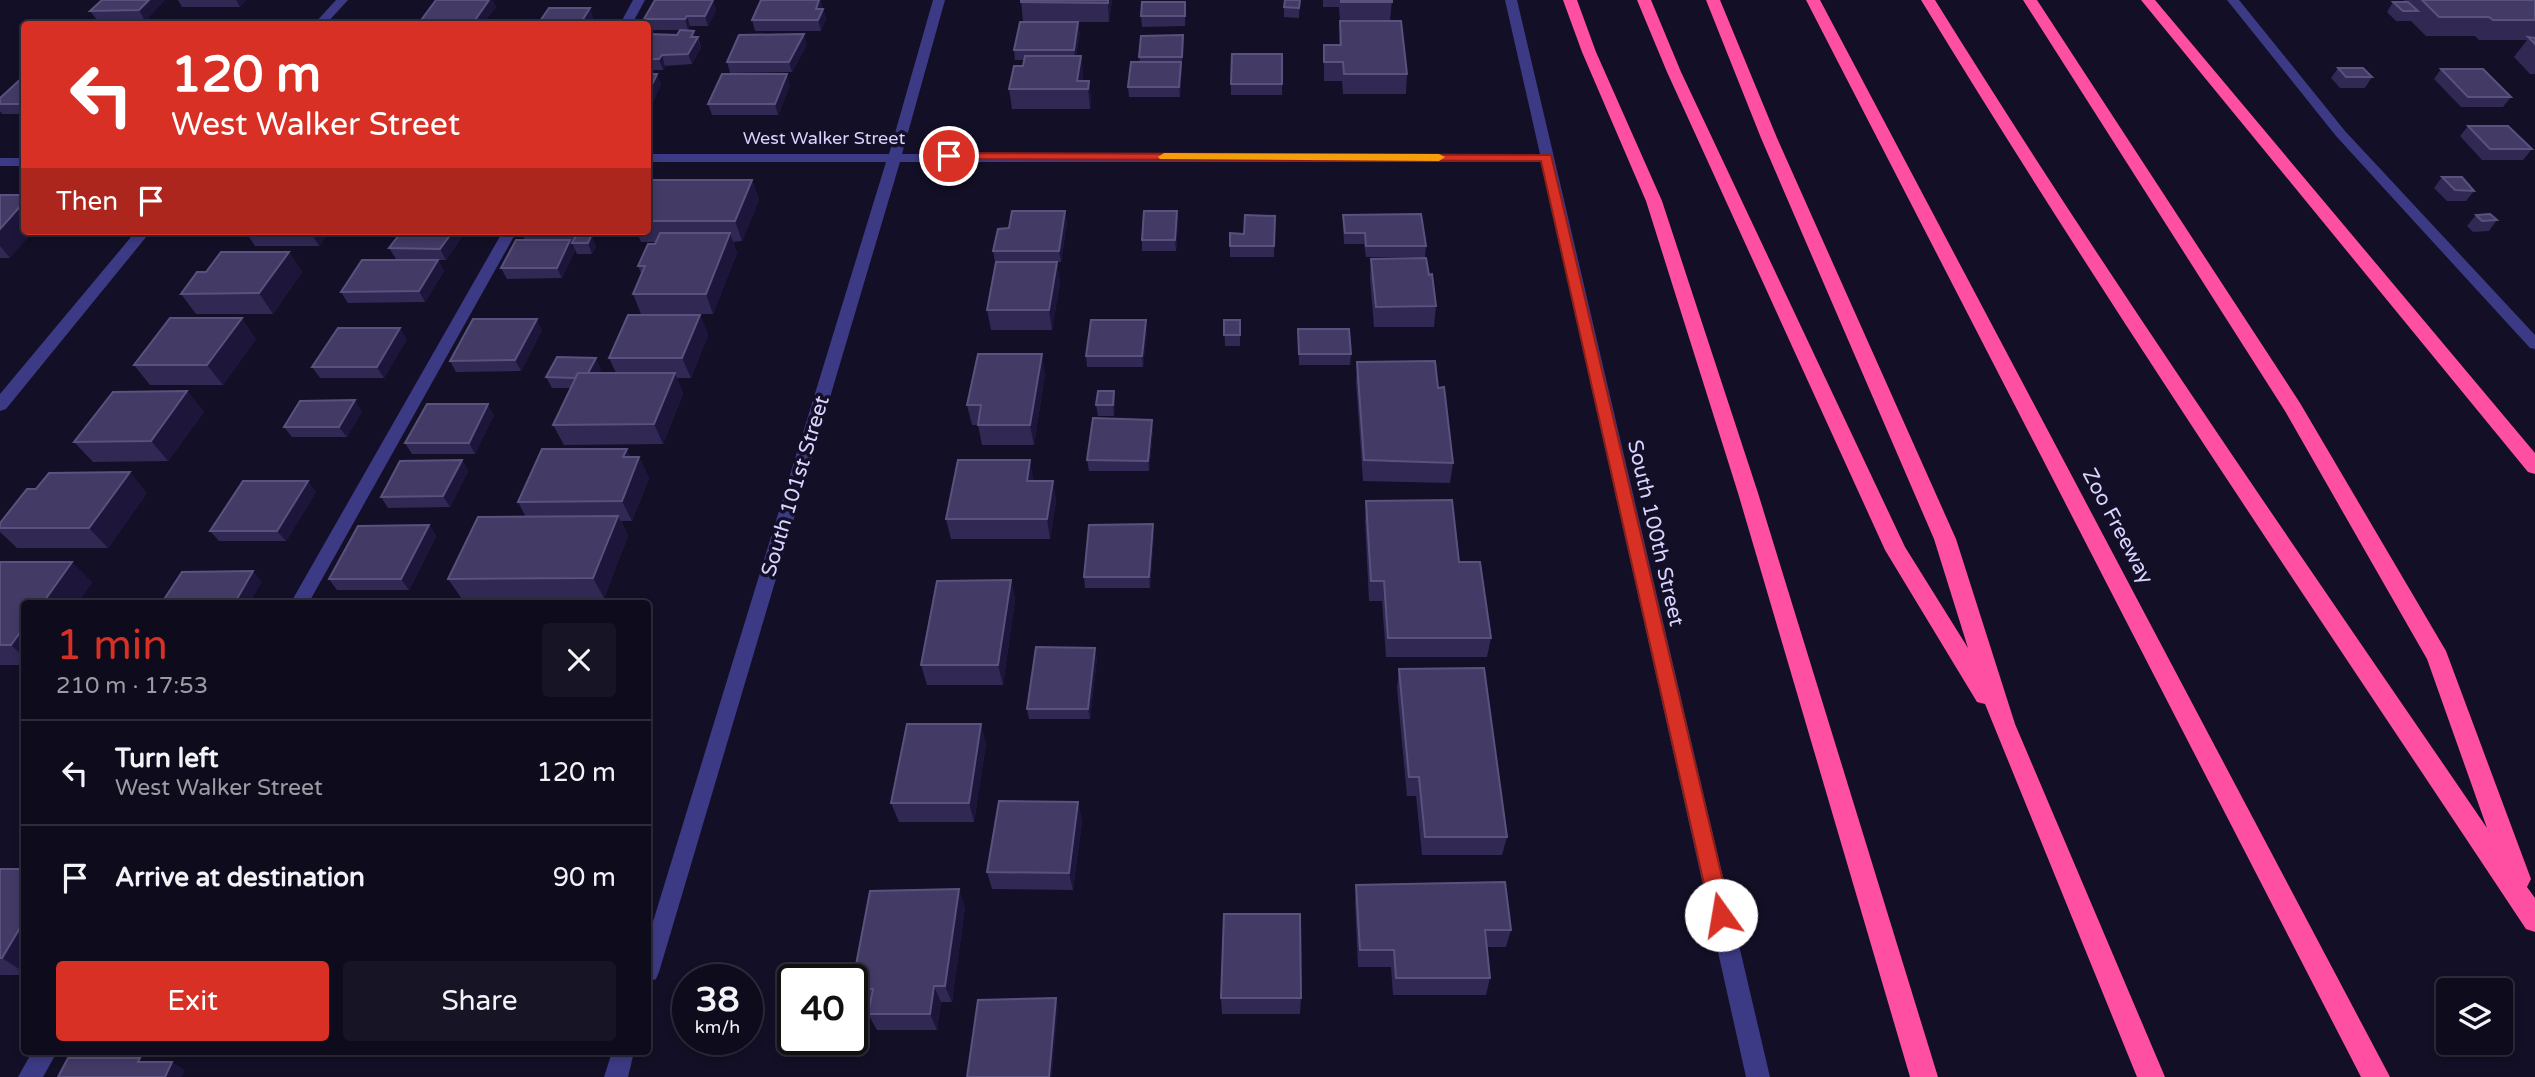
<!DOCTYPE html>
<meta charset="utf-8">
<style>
body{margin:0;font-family:"Varela Round",sans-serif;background:#171425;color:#f1f3f6;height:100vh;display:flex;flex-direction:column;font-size:26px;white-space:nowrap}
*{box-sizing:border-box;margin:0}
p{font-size:23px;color:#9b9ba3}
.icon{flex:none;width:38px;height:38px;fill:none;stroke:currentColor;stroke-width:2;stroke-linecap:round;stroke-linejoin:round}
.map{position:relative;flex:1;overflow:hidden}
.drawer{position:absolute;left:21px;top:600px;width:630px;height:455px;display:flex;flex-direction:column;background:#0e0b1c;border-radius:7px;box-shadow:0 4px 10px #0003,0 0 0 2px #2e2b3b}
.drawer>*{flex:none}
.guide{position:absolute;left:21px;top:21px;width:630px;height:214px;border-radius:7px;box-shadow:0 4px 10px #0003,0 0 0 2px #2e2b3b;background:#d93025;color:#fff;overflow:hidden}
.fabs{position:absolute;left:2436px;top:978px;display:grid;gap:14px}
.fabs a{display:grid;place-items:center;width:77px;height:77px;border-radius:7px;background:#0e0b1c;box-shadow:0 4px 10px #0003,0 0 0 2px #2e2b3b;font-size:35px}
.speed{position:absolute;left:672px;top:964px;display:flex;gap:14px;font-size:35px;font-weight:700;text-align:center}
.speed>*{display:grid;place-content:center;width:91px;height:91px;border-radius:50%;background:#0e0b1c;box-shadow:0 4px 10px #0003,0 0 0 2px #2e2b3b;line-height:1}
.speed small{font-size:18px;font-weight:400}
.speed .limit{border:4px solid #111;border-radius:10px;background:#fff;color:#111}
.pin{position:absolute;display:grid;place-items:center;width:60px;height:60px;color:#fff;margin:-30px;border:4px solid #fff;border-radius:50%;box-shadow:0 2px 7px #0007}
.me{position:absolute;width:77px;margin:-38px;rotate:347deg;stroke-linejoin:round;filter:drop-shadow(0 0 5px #0008)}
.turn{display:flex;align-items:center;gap:24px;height:147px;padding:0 35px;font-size:32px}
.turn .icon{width:91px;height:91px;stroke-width:2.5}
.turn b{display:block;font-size:49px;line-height:60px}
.then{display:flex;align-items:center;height:66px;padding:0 35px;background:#0003;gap:14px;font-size:26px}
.round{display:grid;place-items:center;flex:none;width:74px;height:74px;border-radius:7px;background:#171425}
.summary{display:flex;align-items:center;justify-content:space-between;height:119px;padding:0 35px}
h1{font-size:42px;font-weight:600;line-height:52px;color:#d93025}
.button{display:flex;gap:14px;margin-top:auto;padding:14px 35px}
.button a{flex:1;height:80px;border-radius:7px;background:#d93025;color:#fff;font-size:28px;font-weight:600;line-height:80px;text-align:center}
.button a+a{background:#171425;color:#f1f3f6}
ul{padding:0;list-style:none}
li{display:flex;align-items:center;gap:21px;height:105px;padding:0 35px;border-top:2px solid #2e2b3b}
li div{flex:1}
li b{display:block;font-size:26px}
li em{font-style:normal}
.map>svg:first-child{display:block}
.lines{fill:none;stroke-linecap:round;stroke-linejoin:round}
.minor{fill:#3d3a85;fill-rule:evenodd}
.highway{fill:#ff4fa3;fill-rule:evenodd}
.wall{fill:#312854}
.shaded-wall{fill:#1d163a}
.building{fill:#433a66;stroke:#5a527e;stroke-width:2}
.route{fill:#d93025;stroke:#8d1f18;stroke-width:2}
.slow{fill:#f59e0b}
.labels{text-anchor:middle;stroke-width:7;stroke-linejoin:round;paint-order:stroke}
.far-street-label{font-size:18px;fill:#d9d4ff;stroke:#130f26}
.street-label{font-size:21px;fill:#d9d4ff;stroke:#130f26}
</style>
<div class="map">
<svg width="2535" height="1077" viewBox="0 0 2535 1077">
<rect width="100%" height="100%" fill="#130f26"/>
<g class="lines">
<path class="minor" d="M336,0H348L326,24H314Z
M633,0H645L632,24H620Z
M933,0H945L902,154H1540L1505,0H1517L1770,1077H1746L1541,162H900L659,972L656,979L648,982V938L886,162H648V154H889Z
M2227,0H2239L2345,131L2535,335V349L2530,348L2336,136Z
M0,158H24V166H0Z
M136,231H151L6,409L0,411V394Z
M503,231H517L308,604H290Z
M32,1052H57L43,1077H18Z
M612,1052H634L628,1077H604Z"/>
<path class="highway" d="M1563,0H1577L1596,52L1662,201L1758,493L1938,1077H1910L1738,493L1646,201L1582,52Z
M1637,0H1651L1681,72L1905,547L1968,648L1934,539L1761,138L1706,0H1720L1777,138L1956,539L2015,724L2165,1077H2137L1985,704L1977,702L1885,550L1667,72Z
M1806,0H1820L2390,1077H2361Z
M1921,0H1935C2110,282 2300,554 2487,828L2427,659L2285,411L2023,0H2037L2300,403L2446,651L2531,879L2527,887L2535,898V932L2526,929C2322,621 2113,315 1921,0Z
M2141,0H2155L2535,453V474L2528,472Z"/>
</g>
<path class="wall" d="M178,0H246L240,7H182Z
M436,0H492L496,7L483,24H419V23Z
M713,0L716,10L708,26H690L688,30H648V24H646L644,19Z
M1021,0H1112L1109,22H1023Z
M1300,0L1299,18L1284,17V7Z
M1323,0H1392L1390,21L1407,74L1406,94H1343L1342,81H1324V45H1339L1340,21L1339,7H1323Z
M2404,0H2535V74H2530L2514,57L2527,40H2479L2475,36H2426L2411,21H2396L2387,12L2393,2H2403Z
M164,1L145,21H132L134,23L198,24H89L97,20L90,11Z
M1185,2V26L1142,27L1141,16Z
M823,8L826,19L821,31H755L752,20Z
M1080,32L1076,56H1081L1083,75L1082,81H1089L1091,101L1090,109H1012L1009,89L1023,66L1024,60H1015L1014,50Z
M648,34L698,37L701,48L692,64L665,66L663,70H648Z
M807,45L792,72L730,73L727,62Z
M1183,46L1180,97H1129L1128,87L1140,62L1139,57Z
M1282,54V95H1231V84Z
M2338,68L2372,77L2365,88H2340L2331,78Z
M2441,69L2511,97L2503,107H2461L2434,79Z
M648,74H657L661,85L652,104H648Z
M24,76V114H2L0,111V98Z
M790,85L778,115H712L708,104Z
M2468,126L2532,149L2523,160H2482L2460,136Z
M2442,177L2474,191L2466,201H2447L2434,188Z
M752,180L759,200L742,241L733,242L737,253L713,314H641L633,294L641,273L638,266L656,242H641L636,231H648V189Z
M0,195L10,258H0Z
M1177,211L1178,222L1176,251H1142V240Z
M1343,215L1426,246L1425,257H1366L1364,244H1344L1343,226Z
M2476,215L2497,220L2489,231L2473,232L2467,226Z
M1275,216L1274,257H1230V233L1244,234Z
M1067,222L1061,262H1057L1060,283L1052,330H991L987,310L1036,262H995L993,251L1009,228Z
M245,231H330L319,246H255Z
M466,231L446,260H438L444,271L425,302L348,303L341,292L434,260L396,259L389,248Z
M522,231H594L592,236L596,247L592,254H577L572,243H571L575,251L562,278L507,279L501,268L525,240L521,233Z
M289,252L302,272L273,314H196L181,294L206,272Z
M1371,259L1429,275L1436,306L1434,327H1374L1370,279Z
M700,315L708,335L691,378H677L683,394L663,444L564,445L553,425L570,388H552L546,377L601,369L599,373H616L609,358Z
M1224,320H1240V346H1225Z
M1298,329L1351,354L1350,365H1299Z
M542,330L521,371L456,372L450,361Z
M1147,331L1143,367H1087L1086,356Z
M256,339L223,385H150L134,365Z
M407,339L384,378H320L312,367Z
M1357,362L1438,388L1453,463L1450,483L1363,481L1356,382Z
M1045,374L1034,445H982L978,425H972L967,405Z
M187,391L204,412L168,461L93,462L74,442Z
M1115,402L1114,416H1098L1096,405Z
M362,411L347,437H292L284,427Z
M494,415L475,454H412L405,443Z
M1153,430L1149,471H1089L1087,460Z
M630,457H639L649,478L632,521H621L628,536L604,598L462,599L448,579L526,517L518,502Z
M462,460L468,471L450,507L388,508L381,497Z
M1033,481H1053L1056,501L1050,539H951L946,519Z
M36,489L147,493L108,548H17L0,532V523Z
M316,492L286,541H219L210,531Z
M1366,501L1459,562L1491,638L1487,657H1386L1382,601H1369L1365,521Z
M429,525L436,536L409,590H337L329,579Z
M1154,535L1150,588H1085L1084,577Z
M0,562L92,582L77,604H24V665H0Z
M1011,580L1015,600L1003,685H927L921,665Z
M1097,658L1090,719H1029L1027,709Z
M1399,669L1507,837L1502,855H1422L1416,796H1407L1397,688Z
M986,743L974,822H899L891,803Z
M1078,802L1082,821L1073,890L992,889L987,872Z
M0,869H24V975H0Z
M1356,885L1511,930L1506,947H1487L1490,978L1486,995H1393L1391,967H1358L1355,902Z
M965,907L952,1002H941L937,1030H877L868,1014L870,1006H860L852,991V986Z
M1221,998H1301L1300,1014H1222Z"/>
<path class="shaded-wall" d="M149,0H164V1L145,21L139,10Z
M236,0H246L240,7Z
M489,0H492L496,7L483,24H473V23Z
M713,0L716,10L708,26L705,16Z
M819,0H821L823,8L818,19L816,9Z
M1108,0H1112L1109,22L1108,3Z
M590,8L594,18L590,24H580Z
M823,9L826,19L821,31L818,20Z
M687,16L690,26L688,30L685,19Z
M1078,22L1080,32L1075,60L1074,50Z
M694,31L701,48L692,64L688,54L691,37Z
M804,34L807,45L792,72L789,62Z
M662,55L665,66L663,70L659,59Z
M1081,56L1083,75L1081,89L1077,81Z
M1181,62V73L1180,97L1179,87Z
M657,74L661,85L652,104L648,93Z
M787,74L790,85L778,115L775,104Z
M1089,81L1091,101L1090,109L1088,89Z
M752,180L759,200L742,241L735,221Z
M24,202V231H34L10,258L0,246V229Z
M1065,211L1067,222L1061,262L1059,251Z
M1177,211L1178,222L1176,251L1175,240Z
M310,231H330L319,246Z
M453,231H466L446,260L440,249Z
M576,231H580L583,237L580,243L575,232Z
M588,231H594L592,236L596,247L592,254L588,243L591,237Z
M730,233L737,253L713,314L706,294Z
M570,240L575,251L562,278L557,268Z
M289,252L302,272L273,314L259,293Z
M438,260L444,271L425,302L419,291Z
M1057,262L1060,283L1052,330L1049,310Z
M700,315L708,335L691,378L682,358Z
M242,318L256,339L223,385L207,365Z
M537,319L542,330L521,371L515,360Z
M1146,320L1147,331L1143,367L1142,356Z
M400,328L407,339L384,378L377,367Z
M1042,354L1045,374L1034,445L1030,425Z
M596,358L601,369L591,389L586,378Z
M675,373L683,394L663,444L654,424Z
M187,391L204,412L168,461L151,441Z
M1114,391L1115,402L1114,416L1113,405Z
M355,400L362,411L347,437L339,427Z
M488,404L494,415L475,454L469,443Z
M1152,420L1153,430L1149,471L1148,461Z
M627,449L635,467L639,457L649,478L632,521L622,501L623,457Z
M462,460L468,471L450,507L443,496Z
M1030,460L1034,481H1027Z
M130,472L147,493L108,548L89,528Z
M308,481L316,492L286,541L277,531Z
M1053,481L1056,501L1050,539L1047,519Z
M618,516L628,536L604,598L593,578Z
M1153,524L1154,535L1150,588L1149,577Z
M429,525L436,536L409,590L401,579Z
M72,562L92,582L77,604H42Z
M253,571L262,582L249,604H234Z
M1011,580L1015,600L1003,685L998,665Z
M24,627V657L11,645Z
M1095,648L1097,658L1090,719L1088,709Z
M981,724L986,743L974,822L969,803Z
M1078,802L1082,821L1073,890L1069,873Z
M959,889L965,907L952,1002L945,986Z
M24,921V972L2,958Z
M934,986L941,1002L937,1030L930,1014Z
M1056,998L1058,1007L1052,1077H1049Z
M172,1062L185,1070L182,1077H165Z"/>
<path class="building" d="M102,0H149L139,10L90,11Z
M436,0H489L473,23H419Z
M655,0H713L705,16H687L685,19H644Z
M761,0H819L816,9H823L818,20H752Z
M1021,0H1108V3L1021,2Z
M1285,0H1300L1299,8L1284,7Z
M1341,0H1392V2H1341Z
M2422,0H2535V20H2493L2489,17H2439Z
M1142,2H1185V16H1141Z
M2393,2H2408L2418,11H2403Z
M549,8H590L580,24H538Z
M93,20H132L128,24H89Z
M1340,21H1401L1407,74H1344L1343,62H1324V45H1341Z
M1020,22H1078L1074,50H1014Z
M129,23L198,24H128Z
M680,30L694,31L691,37H698L688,54L662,55L659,59H648V34L677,35Z
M804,34L789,62H727L739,35Z
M1183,35L1182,57H1139L1141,36Z
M2528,37L2535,38V44Z
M1232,54H1282V84H1231Z
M1025,56H1081L1077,81H1089L1088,89H1009L1014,66H1023Z
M1131,62H1181L1179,87H1128Z
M2338,68H2363L2372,77H2346Z
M2441,69H2483L2511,97H2468Z
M648,74H657L648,93Z
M722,74H787L775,104H708Z
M24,76V104H0V98Z
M2468,126H2508L2532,149H2490Z
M2442,177H2462L2474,191L2455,190Z
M652,180H752L735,221H648V189Z
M0,195H24V202L0,229Z
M1012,211H1065L1059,251H993L998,229L1009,228Z
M1144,211H1177L1175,240H1142Z
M1421,214L1426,246H1366L1365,233H1345L1343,215Z
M2490,214L2497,220L2482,221L2476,215Z
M1245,215L1275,216L1274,246H1230V233L1244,234Z
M402,231H453L440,249L389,248Z
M522,231H576L575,232L521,233Z
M660,233H730L706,294H633L645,266H638L648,244H655Z
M576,236H591L588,243H572Z
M516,240H570L557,268H501Z
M221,252H289L259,293L181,294L197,272H206Z
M1426,258L1429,275L1432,274L1436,306L1376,307L1371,259Z
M362,260H438L419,291L341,292Z
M996,262H1057L1049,310H987Z
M628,315H700L682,358H609Z
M170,318H242L207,365H134Z
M473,319H537L515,360L450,361Z
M1091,320H1146L1142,356H1086Z
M1224,320H1240V335H1224Z
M338,328H400L377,367H312Z
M1298,329H1349L1351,354H1299Z
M978,354H1042L1030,425H978L981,405H967Z
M557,357L596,358L588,373H578L575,378L546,377Z
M1435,361L1438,388L1444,387L1453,463L1364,460L1357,362Z
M578,373H675L654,424L553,425Z
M187,391L151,441L74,442L113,392Z
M1098,391H1114L1113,405H1096Z
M355,400L339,427H284L300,401Z
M427,404H488L469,443H405Z
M1093,418L1152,420L1148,461L1087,460Z
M542,449H627L623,457H639L622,501L518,502Z
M462,460L443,496L381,497L400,461Z
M958,460H1030L1027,481H1053L1047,519H946Z
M130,472L89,528H0V523L27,489H36L49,473Z
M243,481H308L277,531H210Z
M1452,500L1459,562H1480L1491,638H1388L1384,581H1371L1366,501Z
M618,516L593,578L448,579L478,517Z
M1153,524L1149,577H1084L1089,525Z
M429,525L401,579H329L358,526Z
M0,562H72L42,604H24V627L11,645H0Z
M253,571L234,604H161L182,572Z
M1011,580L998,665H921L937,581Z
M1036,647L1095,648L1088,709H1027Z
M1484,668L1507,837H1425L1419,777H1409L1399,669Z
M907,724H981L969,803H891Z
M999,801L1078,802L1069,873L987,872Z
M0,869H24V921L2,958H0Z
M1505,882L1511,930H1485L1490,978H1396L1394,950H1360L1356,885Z
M959,889L945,986H934L930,1014H868L873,989H852V986L870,891Z
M1224,914H1300L1301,998H1221Z
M1056,998L1049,1077H967L978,1000Z
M68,1058H140L138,1062H172L165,1077H58Z"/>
<path class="route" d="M949,153L1551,155L1731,915L1728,921L1721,924L1714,921L1711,915L1541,161L945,159V154Z"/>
<path class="slow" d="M1164,153L1439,154L1445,157L1439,161L1160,159L1158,157Z"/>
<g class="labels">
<g class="far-street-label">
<text x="824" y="144">West Walker Street</text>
</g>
<g class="street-label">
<text transform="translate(795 486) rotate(-73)" y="7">South 101st Street</text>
<text transform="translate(2118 526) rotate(62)" y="7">Zoo Freeway</text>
<text transform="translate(1656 533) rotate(77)" y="7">South 100th Street</text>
</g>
</g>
</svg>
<div class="fabs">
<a><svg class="icon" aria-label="layers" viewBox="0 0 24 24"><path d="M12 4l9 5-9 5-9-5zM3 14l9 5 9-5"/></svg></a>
</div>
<div class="speed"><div>38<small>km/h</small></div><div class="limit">40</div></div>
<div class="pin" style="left:949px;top:156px;background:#d93025"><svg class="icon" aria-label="arrive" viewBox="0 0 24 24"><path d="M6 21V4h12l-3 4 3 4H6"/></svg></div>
<svg class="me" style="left:1721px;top:915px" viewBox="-20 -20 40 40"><circle r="19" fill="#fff"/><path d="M0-13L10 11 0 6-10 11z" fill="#d93025"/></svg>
<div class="guide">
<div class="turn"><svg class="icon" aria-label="left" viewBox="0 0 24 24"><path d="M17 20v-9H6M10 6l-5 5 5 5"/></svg><div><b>120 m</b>West Walker Street</div></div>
<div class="then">Then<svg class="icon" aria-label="arrive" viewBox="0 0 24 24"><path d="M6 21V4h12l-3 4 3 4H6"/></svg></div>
</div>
<section class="drawer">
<div class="summary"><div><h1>1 min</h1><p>210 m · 17:53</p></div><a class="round"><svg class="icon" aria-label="close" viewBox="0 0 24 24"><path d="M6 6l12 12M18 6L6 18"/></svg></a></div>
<ul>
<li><svg class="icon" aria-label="left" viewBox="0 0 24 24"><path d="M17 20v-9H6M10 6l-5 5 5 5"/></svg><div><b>Turn left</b><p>West Walker Street</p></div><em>120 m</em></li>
<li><svg class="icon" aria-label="arrive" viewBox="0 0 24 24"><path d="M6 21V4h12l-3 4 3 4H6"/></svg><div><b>Arrive at destination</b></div><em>90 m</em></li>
</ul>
<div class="button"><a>Exit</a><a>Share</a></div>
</section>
</div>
